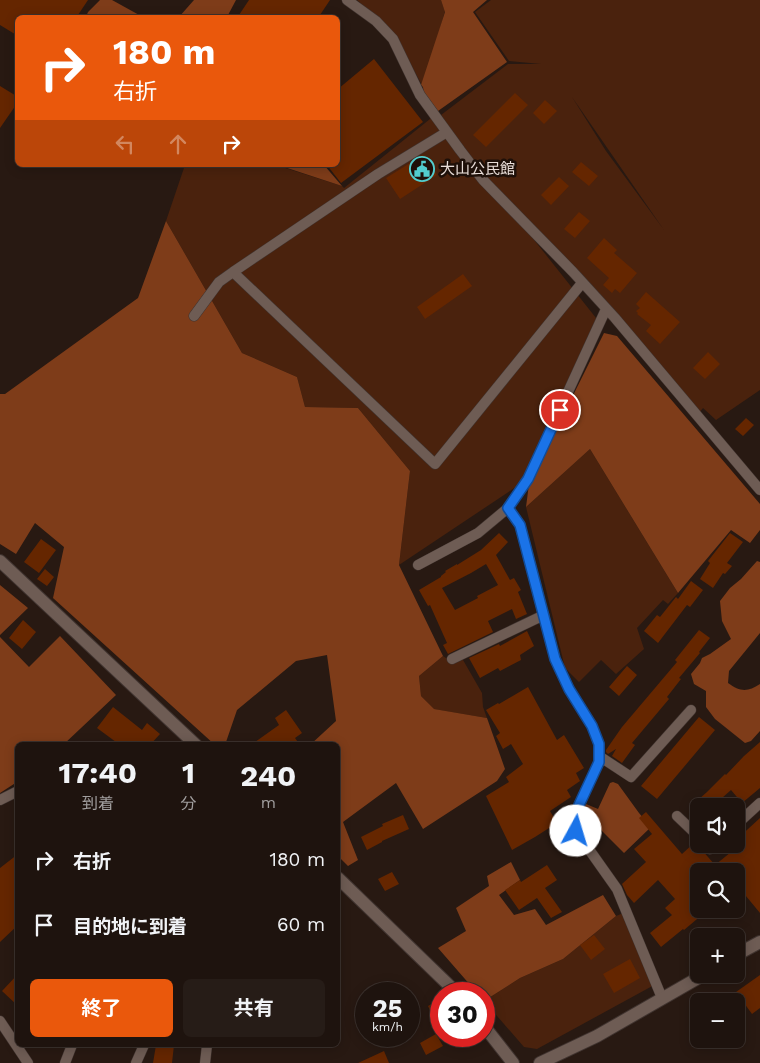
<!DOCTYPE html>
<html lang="ja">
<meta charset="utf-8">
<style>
body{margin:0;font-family:"Work Sans","Noto Sans JP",sans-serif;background:#261c17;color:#f1f3f6;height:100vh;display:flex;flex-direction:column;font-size:19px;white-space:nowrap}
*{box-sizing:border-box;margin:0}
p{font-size:16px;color:#a19e9e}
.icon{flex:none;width:28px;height:28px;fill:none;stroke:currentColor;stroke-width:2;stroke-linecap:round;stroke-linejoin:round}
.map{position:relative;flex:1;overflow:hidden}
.panel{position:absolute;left:15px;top:742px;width:325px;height:305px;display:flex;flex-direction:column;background:#1e130e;border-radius:8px;box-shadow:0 2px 12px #0003,0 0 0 1px #3c322e}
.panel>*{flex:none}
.hud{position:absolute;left:15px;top:15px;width:325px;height:152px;border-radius:8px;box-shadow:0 2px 12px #0003,0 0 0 1px #3c322e;background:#ea580c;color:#fff;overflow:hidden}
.controls{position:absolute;left:690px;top:798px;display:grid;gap:10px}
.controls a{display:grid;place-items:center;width:55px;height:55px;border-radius:8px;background:#1e130e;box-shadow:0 2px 12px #0003,0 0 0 1px #3c322e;font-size:25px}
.speed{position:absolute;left:355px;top:982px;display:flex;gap:10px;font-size:25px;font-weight:700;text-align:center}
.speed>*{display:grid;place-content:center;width:65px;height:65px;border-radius:50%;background:#1e130e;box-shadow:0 2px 12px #0003,0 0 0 1px #3c322e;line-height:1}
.speed small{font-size:12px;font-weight:400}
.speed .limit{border:8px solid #d22;background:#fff;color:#111}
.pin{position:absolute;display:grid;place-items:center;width:42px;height:42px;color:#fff;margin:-21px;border:2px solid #fff;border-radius:50%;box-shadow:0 1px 5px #0007}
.me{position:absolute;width:55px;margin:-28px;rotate:6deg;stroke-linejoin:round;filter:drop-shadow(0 0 4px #0008)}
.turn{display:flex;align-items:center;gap:18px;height:105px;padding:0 15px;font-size:22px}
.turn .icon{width:65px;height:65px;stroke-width:2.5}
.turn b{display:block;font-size:35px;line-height:42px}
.lanes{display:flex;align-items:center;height:48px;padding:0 15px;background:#0003;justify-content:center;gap:25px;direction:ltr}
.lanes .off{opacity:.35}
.eta{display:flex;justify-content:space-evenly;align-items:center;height:85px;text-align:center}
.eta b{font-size:30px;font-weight:700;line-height:35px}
.button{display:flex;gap:10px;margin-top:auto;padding:10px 15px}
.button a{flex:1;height:58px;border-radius:8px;background:#ea580c;color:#fff;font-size:20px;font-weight:700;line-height:58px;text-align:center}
.button a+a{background:#261c17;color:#f1f3f6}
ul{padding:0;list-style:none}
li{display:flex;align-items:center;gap:15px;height:65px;padding:0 15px}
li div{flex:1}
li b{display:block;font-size:19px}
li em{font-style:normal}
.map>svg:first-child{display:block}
.green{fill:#4a220d;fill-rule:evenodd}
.forest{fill:#7e3c19}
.building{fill:#652600;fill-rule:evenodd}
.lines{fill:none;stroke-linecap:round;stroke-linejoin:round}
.minor-casing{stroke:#403430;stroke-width:11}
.tertiary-casing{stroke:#403430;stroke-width:14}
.minor{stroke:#6e5c54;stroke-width:10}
.tertiary{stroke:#6e5c54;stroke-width:12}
.route-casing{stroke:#114b97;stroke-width:12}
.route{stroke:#1a73e8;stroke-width:9}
.labels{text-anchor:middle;stroke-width:5;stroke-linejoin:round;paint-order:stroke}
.poi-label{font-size:15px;fill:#e8ddd8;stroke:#1e1009;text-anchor:start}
</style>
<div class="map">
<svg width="760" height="1063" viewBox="0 0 760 1063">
<rect width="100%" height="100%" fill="#281912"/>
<path class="green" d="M357,0H441L445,11L423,87L395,35Z
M491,0H760V390L716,420L703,408L699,413L476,166L441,115L508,64H541L509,61L475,12ZM572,97L664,230L606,151Z
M435,115L600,323L528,479L399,565L410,471L358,408L305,407L297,377L242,353L166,221L185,165H276L342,186L344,188Z
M590,449L678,593L668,604L663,600L637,628L644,649L616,674L601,660L579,682L565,668L526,507Z
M443,656L452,662L463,660L482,693L483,707L487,718L433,709L421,696L419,676Z
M626,912L656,984L537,1049L524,1047L484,1001L520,978L563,959L616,916Z"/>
<path class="forest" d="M100,0H112L141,16L150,17H86L88,12Z
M194,0H236L227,17H179Z
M441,0H487L473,12L507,62L438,111L424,95L423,87L421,85L445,12Z
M278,165H324L342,186Z
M166,221L242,353L297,377L305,407L358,408L410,471L399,565L443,656L419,676L421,696L434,709L487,718L505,769L497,781L423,829L396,783L343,822L358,860L348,866L338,856V745H310L336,721L327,655L296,661L237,710L225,745H215L53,598L64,547L35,523L16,554L0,544V394H5L138,298Z
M604,333L617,336L760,504V530L750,543L731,530L678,593L590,449L526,507L529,484Z
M757,561L760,562V633L729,671L728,683C740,692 748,692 760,684V731L751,741L745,743L715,719L706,707V691L694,684L691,674L700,663L702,658L710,654L731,639L722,621L720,601L730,588L741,579Z
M0,585L28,608L0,635Z
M60,636L116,695L63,745H18L17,782L0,793V637L29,667Z
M613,782L618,784L639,813L651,827L624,853L595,824L585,834H582C580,822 580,814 586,804L598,809L610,783Z
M511,862L520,880L499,895L514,915L535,909L546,925L603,895L616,916L563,959L520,978L484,1001V994H478L438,948L466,931L456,908L489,886L487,876Z"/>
<path class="building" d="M0,0H88L76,18H18V36L0,25Z
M249,0H330L318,18H237Z
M374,59L423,122L341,183L327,165H338V89Z
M0,86L18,97V102L0,128Z
M515,93L528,105L486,147L473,135Z
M545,100L557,111L544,124L533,113Z
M423,155L437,175L400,199L386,178Z
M581,162L598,176L589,186L572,172Z
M559,177L569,186L551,205L541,195Z
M579,212L590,221L575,238L564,229Z
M604,238L617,250L614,253L637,273L620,293L615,289L612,293L603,285L609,278L587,258Z
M463,274L472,286L425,319L417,307Z
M646,292L680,322L660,344L646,331L651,325L637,314L638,313L636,311L640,308L636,304Z
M708,352L720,364L705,379L693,368Z
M746,418L754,425L743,436L735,429Z
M499,533L508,542L496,555L510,580L514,578L521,590L518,592L527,614L516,619L512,609L488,621L493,632L448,654L443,645L447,643L430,605L428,606L419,590L441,577V576L446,572L445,571L457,564V565L481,550ZM486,564L498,585L477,596L478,598L455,610L442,588L471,573Z
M730,533L743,542L727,563L732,566L725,574L723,573L713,588L700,579L710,563L708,561Z
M41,539L56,550L39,573L24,562Z
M45,569L54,577L47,586L37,579Z
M691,581L703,590L690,607L687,605L658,643L644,631L657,615L660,617L676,597L678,599Z
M23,620L36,632L22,649L9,638Z
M699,630L710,638L699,652L700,653L679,678L681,679L667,697L669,699L632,743L635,745L622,763L612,756L616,749L608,754L606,752V750L622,727L677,662L675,660Z
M527,631L534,646L520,655L521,660L500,671L498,668L480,678L469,658L499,644L500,646Z
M627,666L637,675L619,696L609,687Z
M528,687L557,740L564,735L584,768L576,773L580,781L567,790L571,797L550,811L557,823L535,837L512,850L486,796L509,782L506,777L523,764L511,744L503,749L496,736L500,733L486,710L498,703L499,704Z
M113,707L142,730L147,723L160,734L150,745H120L97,728Z
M286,710L302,733L295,738L300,745H251L279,725L275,718Z
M699,717L715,730L657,799L641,786Z
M760,742V788L742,803L731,790L713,806H691L707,792L725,774L726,775L744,756Z
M646,812L682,854L695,842L715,865L736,848V840L760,818V913L736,884V871H699V909H709L684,930L683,929L661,947L650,933L672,915L665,908L675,899L658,880L634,903L627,895L622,884L646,862L634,849L652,834L639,818Z
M403,815L409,829L382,841V842L367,850L361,837L383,826L382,824Z
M18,854V925L0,942V868Z
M547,865L557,880L545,888L562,912L551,918L537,898L519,910L505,890L520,880L521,882Z
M392,872L399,884L385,891L378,879Z
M594,935L605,949L591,960L580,945Z
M630,959L640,978L614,993L603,974Z
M18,974V1006L2,991Z
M760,975V1008L752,1014L736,992Z
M441,999V1034L428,1006Z
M436,1034L443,1046L426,1055L420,1043Z
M156,1045H174L172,1063H153Z
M384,1051L389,1063H358Z"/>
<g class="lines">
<defs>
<path id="minor" d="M347,0L376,21L393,39L420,95L460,150L483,180L573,272L615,318L760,490
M233,272L435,464L582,283
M194,316L219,282L233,272L378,174L447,132
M508,508L520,525L555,659L569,689L592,726L599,744V762L579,805L575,820L576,831L617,889L662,998
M418,565L478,533L508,508L528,479L606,309
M452,659L544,615
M599,756L631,777L691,710
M0,800L18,791
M677,816L699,837
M736,825L760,803
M705,844L710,849L716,844
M0,1021L28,1063
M65,1063L72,1045
M136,1063L144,1045
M205,1063L207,1045"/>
<path id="tertiary" d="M0,561L196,745
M338,878L458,994
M736,955L760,942
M484,1026L513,1063
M540,1063L597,1036L705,974"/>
</defs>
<use href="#minor" class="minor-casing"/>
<use href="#tertiary" class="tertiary-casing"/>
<use href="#minor" class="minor"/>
<use href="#tertiary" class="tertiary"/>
</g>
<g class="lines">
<defs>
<path id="route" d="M560,410L528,479L508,508L520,525L555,659L569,689L592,726L599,744V762L579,805L575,820L576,831"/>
</defs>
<use href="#route" class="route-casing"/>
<use href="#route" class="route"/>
</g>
<defs>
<symbol id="civic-ring" viewBox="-11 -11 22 22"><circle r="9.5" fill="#1e1009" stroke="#52cdce" stroke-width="1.5"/><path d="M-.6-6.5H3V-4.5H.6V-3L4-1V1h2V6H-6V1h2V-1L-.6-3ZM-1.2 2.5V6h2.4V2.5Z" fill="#52cdce"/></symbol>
</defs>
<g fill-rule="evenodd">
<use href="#civic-ring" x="408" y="155" width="28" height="28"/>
</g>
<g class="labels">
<g class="poi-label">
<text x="440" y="174">大山公民館</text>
</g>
</g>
</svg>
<div class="controls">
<a><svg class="icon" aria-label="sound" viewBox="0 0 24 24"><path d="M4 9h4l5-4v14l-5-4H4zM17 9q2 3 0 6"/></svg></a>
<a><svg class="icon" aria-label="search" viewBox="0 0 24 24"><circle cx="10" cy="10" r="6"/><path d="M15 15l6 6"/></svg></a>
<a>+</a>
<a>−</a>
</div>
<div class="speed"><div>25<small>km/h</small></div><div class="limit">30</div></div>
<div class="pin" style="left:560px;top:410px;background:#d93025"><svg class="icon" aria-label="arrive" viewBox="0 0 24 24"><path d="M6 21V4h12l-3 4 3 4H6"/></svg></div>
<svg class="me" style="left:576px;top:831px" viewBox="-20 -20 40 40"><circle r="19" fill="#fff"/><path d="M0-13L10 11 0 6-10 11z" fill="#1a73e8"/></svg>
<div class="hud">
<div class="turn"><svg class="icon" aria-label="right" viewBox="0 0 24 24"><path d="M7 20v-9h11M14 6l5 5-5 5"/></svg><div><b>180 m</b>右折</div></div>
<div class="lanes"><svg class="icon off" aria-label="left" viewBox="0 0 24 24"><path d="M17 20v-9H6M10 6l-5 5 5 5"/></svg><svg class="icon off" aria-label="ahead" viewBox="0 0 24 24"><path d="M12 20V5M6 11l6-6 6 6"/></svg><svg class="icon" aria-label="right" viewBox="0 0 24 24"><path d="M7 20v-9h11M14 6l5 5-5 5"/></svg></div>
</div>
<section class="panel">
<div class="eta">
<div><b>17:40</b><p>到着</p></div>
<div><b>1</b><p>分</p></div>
<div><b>240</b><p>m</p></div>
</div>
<ul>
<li><svg class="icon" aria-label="right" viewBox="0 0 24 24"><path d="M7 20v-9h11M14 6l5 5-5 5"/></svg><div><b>右折</b></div><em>180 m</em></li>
<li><svg class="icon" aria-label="arrive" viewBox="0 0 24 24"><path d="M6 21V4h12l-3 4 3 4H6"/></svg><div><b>目的地に到着</b></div><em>60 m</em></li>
</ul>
<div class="button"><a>終了</a><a>共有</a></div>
</section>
</div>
